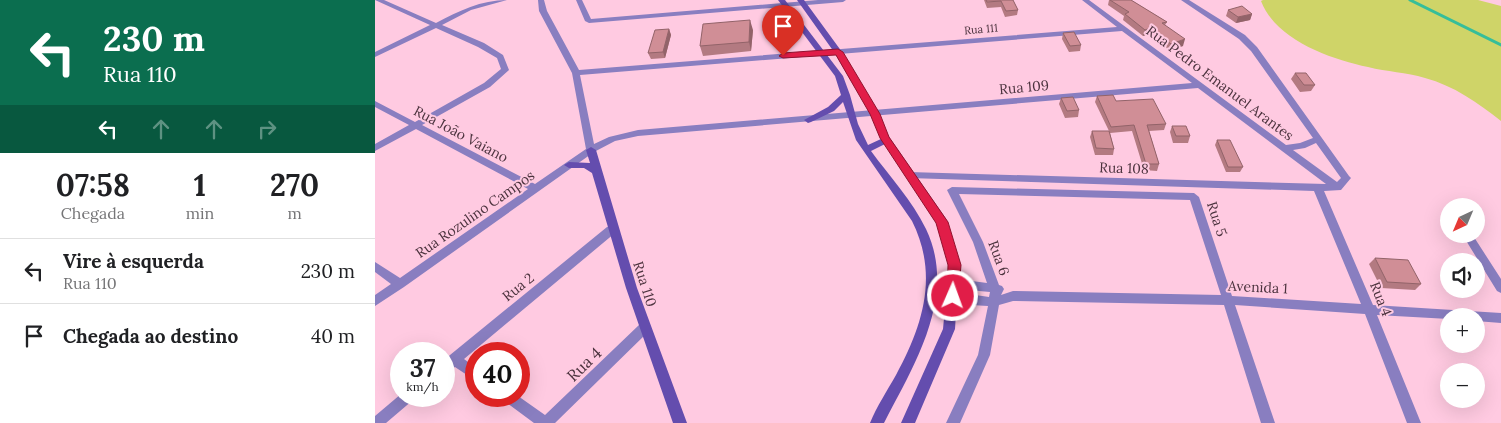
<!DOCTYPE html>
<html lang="pt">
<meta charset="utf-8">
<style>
body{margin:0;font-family:Lora,serif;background:#f6f6f6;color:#202124;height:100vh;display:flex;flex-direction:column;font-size:19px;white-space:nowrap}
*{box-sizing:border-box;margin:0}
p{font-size:16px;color:#757577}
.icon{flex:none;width:28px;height:28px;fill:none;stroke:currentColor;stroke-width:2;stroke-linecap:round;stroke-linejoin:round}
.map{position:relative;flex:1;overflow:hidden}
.side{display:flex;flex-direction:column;background:#fff;width:375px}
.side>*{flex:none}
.guide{background:#0b6e4f;color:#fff;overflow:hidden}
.needle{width:32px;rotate:224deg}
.fabs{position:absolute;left:1065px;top:198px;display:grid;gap:10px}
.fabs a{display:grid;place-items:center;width:45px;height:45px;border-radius:50%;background:#fff;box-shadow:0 5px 20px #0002;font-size:25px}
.speed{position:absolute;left:15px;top:342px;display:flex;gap:10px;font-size:25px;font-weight:700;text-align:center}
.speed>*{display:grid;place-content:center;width:65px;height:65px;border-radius:50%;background:#fff;box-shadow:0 5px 20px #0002;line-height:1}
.speed small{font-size:12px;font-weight:400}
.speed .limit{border:8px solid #d22;background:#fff;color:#111}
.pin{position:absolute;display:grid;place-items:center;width:42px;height:42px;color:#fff;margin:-51px -21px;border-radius:50% 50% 50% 0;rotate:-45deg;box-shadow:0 0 5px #0007}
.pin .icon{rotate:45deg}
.me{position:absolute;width:55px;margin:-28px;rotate:2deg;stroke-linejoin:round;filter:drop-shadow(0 0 4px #0008)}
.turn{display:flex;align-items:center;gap:18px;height:105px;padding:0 20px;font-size:22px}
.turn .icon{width:65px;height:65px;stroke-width:2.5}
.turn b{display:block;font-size:35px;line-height:42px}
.lanes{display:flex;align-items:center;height:48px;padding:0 20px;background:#0003;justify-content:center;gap:25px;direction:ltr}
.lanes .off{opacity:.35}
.eta{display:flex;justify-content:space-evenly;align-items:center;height:85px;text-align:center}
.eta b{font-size:30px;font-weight:700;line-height:35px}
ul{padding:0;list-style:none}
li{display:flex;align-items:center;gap:15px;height:65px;padding:0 20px;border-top:1px solid #e0e0e0}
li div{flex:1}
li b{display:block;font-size:19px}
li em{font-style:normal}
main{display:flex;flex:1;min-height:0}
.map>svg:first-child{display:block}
.green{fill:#cfd468}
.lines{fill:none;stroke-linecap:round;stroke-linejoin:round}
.stream{stroke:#36be9a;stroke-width:3}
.street{fill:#897ec0;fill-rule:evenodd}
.secondary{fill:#644dae;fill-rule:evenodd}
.wall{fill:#b37a81}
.shaded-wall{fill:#926369}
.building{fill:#d08e96;stroke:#926369}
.route{fill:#e11d48;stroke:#92132f}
.labels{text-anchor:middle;stroke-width:4;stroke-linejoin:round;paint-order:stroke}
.far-street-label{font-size:11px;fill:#4c333e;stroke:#ffcae1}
.street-label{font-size:14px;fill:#4c333e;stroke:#ffcae1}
.near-street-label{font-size:16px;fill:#4c333e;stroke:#ffcae1}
</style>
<main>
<section class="side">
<div class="guide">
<div class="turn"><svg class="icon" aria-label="left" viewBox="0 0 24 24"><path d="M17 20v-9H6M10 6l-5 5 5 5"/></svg><div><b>230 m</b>Rua 110</div></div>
<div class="lanes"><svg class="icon" aria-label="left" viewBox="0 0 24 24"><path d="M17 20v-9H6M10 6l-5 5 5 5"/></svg><svg class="icon off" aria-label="ahead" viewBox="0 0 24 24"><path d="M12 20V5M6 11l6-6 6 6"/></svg><svg class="icon off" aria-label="ahead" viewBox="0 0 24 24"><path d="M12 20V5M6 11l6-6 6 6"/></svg><svg class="icon off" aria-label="right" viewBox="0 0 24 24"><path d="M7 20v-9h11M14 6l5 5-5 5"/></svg></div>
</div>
<div class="eta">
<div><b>07:58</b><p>Chegada</p></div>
<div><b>1</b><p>min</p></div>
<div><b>270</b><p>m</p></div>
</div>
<ul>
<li><svg class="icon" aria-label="left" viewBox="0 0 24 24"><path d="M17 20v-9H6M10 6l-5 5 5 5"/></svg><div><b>Vire à esquerda</b><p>Rua 110</p></div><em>230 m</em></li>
<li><svg class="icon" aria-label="arrive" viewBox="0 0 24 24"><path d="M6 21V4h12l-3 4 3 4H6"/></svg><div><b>Chegada ao destino</b></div><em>40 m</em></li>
</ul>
</section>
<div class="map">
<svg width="1126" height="423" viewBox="0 0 1126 423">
<rect width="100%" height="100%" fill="#ffcae1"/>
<path class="green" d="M888,0H1103L1126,6V121C1102,102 1079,86 1050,78C1031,72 1012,72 993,67C955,59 901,40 886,1Z"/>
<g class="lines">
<path class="stream" d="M1035,0L1126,45"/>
<path class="street" d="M0,0H9L61,23C84,11 106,0 132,0L96,10L67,25L109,43L128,55L134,70L115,87L47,125L160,184L211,149L197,73L164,11L163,0H169L172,11L204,70L742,27L707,0H714L911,145L925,143L938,138L876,51L864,39L806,0H814L870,35L882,47L974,176L976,178L966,190L949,191L998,305L1126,313V323L1101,321V316H1074V319L1002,315L1046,423H1032L990,314L860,305L900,423H886L849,305L638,301L624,305L615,355L585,423H571L603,355L613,306L596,305L576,315L572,313L570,310C574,304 587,297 594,296C600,294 608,296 614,297L615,292C602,291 580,289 573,277L574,274L578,273L597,281L612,283L598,242L572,190L577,187L819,193L824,197L857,296L986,304L939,191L534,178L529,175L534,172L951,184L823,88L263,136L240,141L219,152L29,287L0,306V295L16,284L0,272V262L25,278L153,189L41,129L0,151V144L34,125L0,107V101L40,122L109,83L126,69L122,58L103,47L61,28L0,57V52L55,25ZM747,31L817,83L263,130L234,137L219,144L205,75ZM941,143L966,178L962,182L918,150L930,148ZM584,194L815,200L846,295L638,291L626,295L629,289L627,286L624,285L608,242Z
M201,0H207L216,19L443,0H471L468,2L214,23L210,21Z
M236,226L240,227L241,230L240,233L89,359L101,368V381L80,367L69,374V361L75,355L232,227Z
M1087,234H1097L1126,279V293L1122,291Z
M268,324L272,325L274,329L272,333L180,423H159L128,400L126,396H143L170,415L264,325Z
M26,394V396H40L38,400L11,423H0V416Z"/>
<path class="secondary" d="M403,0H410L468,76L475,95L483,124L493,145L506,139L496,114L459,52L422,0H429L467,52L504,114L514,137L571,219L584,265L580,329L540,423H526L568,329L574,265L562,223L510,144L496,151C515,177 537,200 551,229C583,296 539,365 509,423H495C502,406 512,391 521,375C548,325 564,275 537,221L481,140L468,102L459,111L436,122L433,123L429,120L453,107L466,95L460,76Z
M216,147L221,150L262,288L312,423H298L251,288L217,173L209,168H194L189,165L194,162L215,163L211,150Z"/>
</g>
<path class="wall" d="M609,0H638L643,10L642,15L630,17L626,7L612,8Z
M734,0H756L792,22L790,25L808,46L794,50L773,34L768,36L748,20L749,16L733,5Z
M853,10L877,14L875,20L861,23L851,16Z
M294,29L296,35L290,58L276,59L273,53Z
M378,30L376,51L328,56L325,46Z
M688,33L706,45L705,51L694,52L687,39Z
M920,73L940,85L936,91L925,92L916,79Z
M722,96L741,101L791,124L789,130L774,131L784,164L782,171L769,170L757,131L735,133L739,149L738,155H720L715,137L717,131H734L720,102Z
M686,98L704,110L703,117L690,118L684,104Z
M797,126L815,136L813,143H798L795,132Z
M842,140L868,167L865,172H851L840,145Z
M1000,258L1046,284L1040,290L1006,288L994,264Z"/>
<path class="shaded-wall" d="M877,14L875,20L861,23L863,17Z
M375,20L378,30L376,51L374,42Z
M775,28L773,34L768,36L770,30Z
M294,29L296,35L290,58L288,52Z
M810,39L808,46L794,50L796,44Z"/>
<path class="building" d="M611,0H638L643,10L631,11L626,1L612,2Z
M735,0H756L792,22L787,23L810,39L796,44L775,28L770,30L750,14L754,12Z
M867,6L877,14L863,17L853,10Z
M375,20L374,42L325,46L328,24Z
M294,29L288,52L273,53L280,30Z
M699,32L706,45L695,46L688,33Z
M920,73H931L940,85H929Z
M738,95L741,101L778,99L791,124L772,125L784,164H771L759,125L736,127L722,96Z
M698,97L704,110L692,111L686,98Z
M797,126H811L815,136H801Z
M717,131H734L739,149L721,148Z
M842,140H855L868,167H853Z
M1000,258L1033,260L1046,284L1012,282Z"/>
<path class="route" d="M463,49L468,52L505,114L514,137L573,222L586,265L583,300H573L572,296L573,265L561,223L505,138L495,114L461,55L408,58L404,56L408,53Z"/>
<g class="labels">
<g class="far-street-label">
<text transform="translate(606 29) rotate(-5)" y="4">Rua 111</text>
</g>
<g class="street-label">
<text transform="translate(845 83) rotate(37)" y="5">Rua Pedro Emanuel Arantes</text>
<text transform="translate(649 87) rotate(-5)" y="5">Rua 109</text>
<text transform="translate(86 134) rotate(28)" y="5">Rua João Vaiano</text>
<text transform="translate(749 168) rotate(2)" y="5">Rua 108</text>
<text transform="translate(100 214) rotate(-35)" y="5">Rua Rozulino Campos</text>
<text transform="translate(842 219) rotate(72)" y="5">Rua 5</text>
<text transform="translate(624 258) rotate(70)" y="5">Rua 6</text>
<text transform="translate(270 284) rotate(72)" y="5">Rua 110</text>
<text transform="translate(143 287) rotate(-39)" y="5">Rua 2</text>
<text transform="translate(883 287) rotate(3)" y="5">Avenida 1</text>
<text transform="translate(1006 299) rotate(68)" y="5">Rua 4</text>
</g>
<g class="near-street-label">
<text transform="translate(209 364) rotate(-44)" y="6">Rua 4</text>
</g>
</g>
</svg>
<div class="fabs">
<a><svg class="needle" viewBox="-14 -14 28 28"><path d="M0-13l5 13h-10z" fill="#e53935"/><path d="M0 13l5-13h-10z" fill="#757577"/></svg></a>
<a><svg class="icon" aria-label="sound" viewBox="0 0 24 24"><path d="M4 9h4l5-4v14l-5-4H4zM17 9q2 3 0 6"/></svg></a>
<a>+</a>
<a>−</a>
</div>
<div class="speed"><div>37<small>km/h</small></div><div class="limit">40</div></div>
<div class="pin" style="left:408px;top:56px;background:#d93025"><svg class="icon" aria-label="arrive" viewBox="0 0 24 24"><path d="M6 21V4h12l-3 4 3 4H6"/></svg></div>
<svg class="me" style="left:578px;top:296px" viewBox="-20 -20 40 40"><circle r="17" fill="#e11d48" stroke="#fff" stroke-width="3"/><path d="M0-11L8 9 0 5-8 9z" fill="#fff"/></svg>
</div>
</main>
